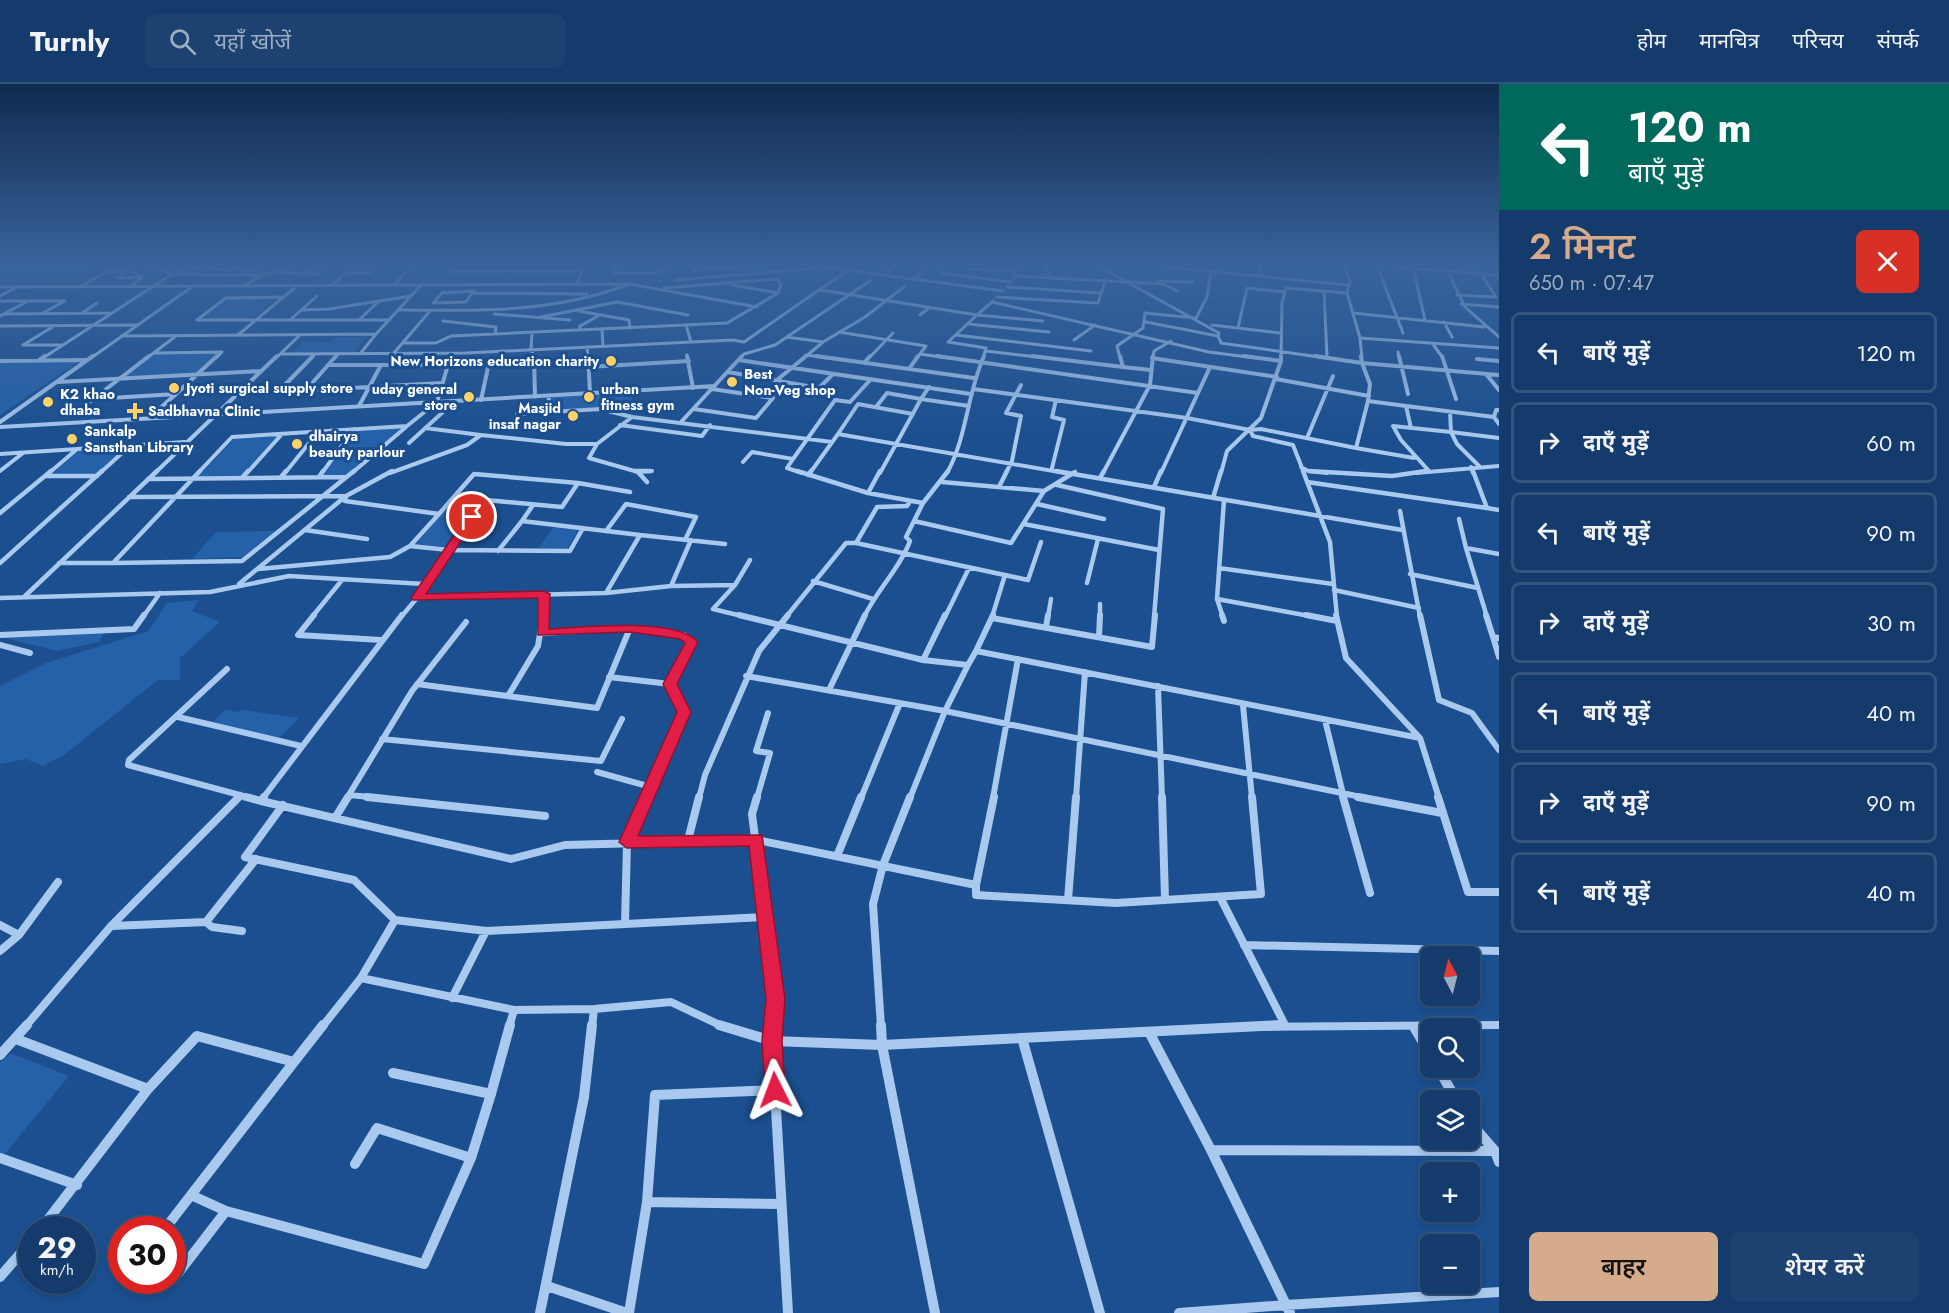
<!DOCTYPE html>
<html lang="hi">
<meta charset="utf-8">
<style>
body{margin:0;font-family:Jost,"Noto Sans Devanagari",sans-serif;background:#1d4271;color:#f1f3f6;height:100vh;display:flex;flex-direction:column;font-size:22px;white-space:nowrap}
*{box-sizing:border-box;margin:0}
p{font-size:20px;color:#9dadc1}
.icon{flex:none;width:33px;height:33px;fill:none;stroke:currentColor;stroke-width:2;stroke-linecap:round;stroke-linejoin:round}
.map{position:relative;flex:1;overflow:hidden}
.drawer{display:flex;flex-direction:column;background:#143b6b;width:450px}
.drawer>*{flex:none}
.top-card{background:#00695c;color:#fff;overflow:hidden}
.needle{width:39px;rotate:353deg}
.fabs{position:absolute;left:1420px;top:862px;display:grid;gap:12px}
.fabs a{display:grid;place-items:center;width:60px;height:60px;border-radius:9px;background:#143b6b;box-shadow:0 3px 9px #0003,0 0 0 2px #33557e;font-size:30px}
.speed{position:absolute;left:18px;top:1132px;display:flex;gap:12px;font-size:30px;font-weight:700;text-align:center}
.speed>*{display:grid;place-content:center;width:78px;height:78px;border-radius:50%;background:#143b6b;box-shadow:0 3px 9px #0003,0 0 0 2px #33557e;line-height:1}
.speed small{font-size:15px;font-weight:400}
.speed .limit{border:9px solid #d22;background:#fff;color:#111}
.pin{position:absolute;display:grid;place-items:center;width:51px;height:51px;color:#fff;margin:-26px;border:3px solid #fff;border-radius:50%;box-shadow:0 2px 6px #0007}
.me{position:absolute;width:66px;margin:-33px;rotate:357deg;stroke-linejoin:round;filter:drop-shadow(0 0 4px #0008)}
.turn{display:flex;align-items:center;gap:21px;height:126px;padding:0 30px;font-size:27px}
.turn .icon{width:78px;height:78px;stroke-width:2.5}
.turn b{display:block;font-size:42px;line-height:51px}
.round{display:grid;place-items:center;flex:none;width:63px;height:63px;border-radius:9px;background:#1d4271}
.overview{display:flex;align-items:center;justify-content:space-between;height:102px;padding:0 30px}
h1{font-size:36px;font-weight:600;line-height:45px;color:#d6ab8b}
.button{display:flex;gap:12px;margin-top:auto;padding:12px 30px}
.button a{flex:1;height:69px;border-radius:9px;background:#d6ab8b;color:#111;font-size:24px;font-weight:600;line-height:69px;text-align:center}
.button a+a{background:#1d4271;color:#f1f3f6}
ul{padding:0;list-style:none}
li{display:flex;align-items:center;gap:18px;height:81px;margin:0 12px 9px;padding:0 18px;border:3px solid #33557e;border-radius:9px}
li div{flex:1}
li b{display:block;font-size:22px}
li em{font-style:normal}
header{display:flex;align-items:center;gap:36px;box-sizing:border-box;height:84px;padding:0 30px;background:#143b6b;border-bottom:2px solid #33557e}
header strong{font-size:28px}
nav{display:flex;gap:33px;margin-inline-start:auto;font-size:21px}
.search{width:420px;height:54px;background:#1d4271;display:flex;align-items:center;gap:15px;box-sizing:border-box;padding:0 21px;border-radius:9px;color:#9dadc1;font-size:22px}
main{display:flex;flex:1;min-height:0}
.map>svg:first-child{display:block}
.green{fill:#2461a8}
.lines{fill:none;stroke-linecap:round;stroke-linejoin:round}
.minor-far5{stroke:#a9c9ee;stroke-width:3}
.minor-far4{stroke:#a9c9ee;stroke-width:4}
.minor-far3{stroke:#a9c9ee;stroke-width:4.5}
.minor-far2{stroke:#a9c9ee;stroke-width:6}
.minor-far1{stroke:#a9c9ee;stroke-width:8}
.minor{stroke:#a9c9ee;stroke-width:10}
.wall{fill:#245895}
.shaded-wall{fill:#1d4779}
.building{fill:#2a66ad;stroke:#1d4779;stroke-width:1.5}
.route{fill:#e11d48;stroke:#92132f;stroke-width:1.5}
.poi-dot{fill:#ffd166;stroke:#1b4f8f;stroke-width:2}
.labels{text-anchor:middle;stroke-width:6;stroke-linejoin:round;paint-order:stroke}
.far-poi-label{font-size:14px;font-weight:bold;fill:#fff;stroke:#1b4f8f;text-anchor:start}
</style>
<header>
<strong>Turnly</strong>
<div class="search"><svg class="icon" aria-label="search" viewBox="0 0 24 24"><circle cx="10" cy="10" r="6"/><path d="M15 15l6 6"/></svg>यहाँ खोजें</div>
<nav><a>होम</a><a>मानचित्र</a><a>परिचय</a><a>संपर्क</a></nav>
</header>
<main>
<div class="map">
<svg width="1499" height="1229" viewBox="0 0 1499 1229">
<rect width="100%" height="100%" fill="#1b4f8f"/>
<path class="green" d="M229,215H276L251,235H202Z
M336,253H366L354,268H293L303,258L330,259Z
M222,268L198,290L122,294L154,269Z
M0,278H78L0,331Z
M632,308V321L551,326L553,313Z
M402,344L345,393L323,392L356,347Z
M277,352L243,392L198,393L234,355Z
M126,363L96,390L51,391L80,366Z
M452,418L475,419L444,463L416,460Z
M554,443L578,446L567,466L538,464Z
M276,447L242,473L192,475L216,448Z
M199,516L192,527L220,538L180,574V596H158L64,671L43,682L26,675L0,680V602L46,579L148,547L167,519Z
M104,549L99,558L57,567L1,553Z
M226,625L236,628L243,626L299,634L279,654L213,638Z
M11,969L69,992L4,1071L0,1069V978Z"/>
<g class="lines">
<path class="minor-far5" d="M116,182H147L172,190L261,191
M451,182L447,187H583
M617,182L614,189H656L671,182
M816,182L1003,207
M1014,182V194
M1045,182L1051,194
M1098,182L1219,249L1218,252L1146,238
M1157,182L1349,201
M1259,182L1262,192
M1377,182L1403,249
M1382,182L1499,191
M1445,182L1465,223L1499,253
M1490,182L1499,183
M703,183L720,185L759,182
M1413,183L1425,236
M970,185L1015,187
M226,186L244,182
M165,187L184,182
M179,187L202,183L228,186
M693,187L705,182
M107,188L130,187L143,193L131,202
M125,188L117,194L142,193
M242,188L266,182
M272,188L318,190L326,184
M346,189H369L375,183
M940,189L1011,198
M297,190L324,182L375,183
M885,191L896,182
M1016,192L1163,200L1178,207
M914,195L928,182
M676,196L819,184
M1159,197L1193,198
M246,201L261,191L295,182
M332,201L349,186
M394,201L412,182
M576,201L585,182
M732,201L778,209
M82,202L109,186
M0,203L629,200L757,223
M1007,203L1101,209
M821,206L977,231L948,258
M1324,207L1327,273
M1347,209L1360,254
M1457,211L1496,213L1482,191
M0,212L15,204
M283,213L226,214L197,236H390
M997,213L1098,219L1105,198
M0,217H65
M992,218L1209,268L1256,274
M433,219L466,218L472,209L587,210
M433,219L442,209L474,207
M1461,220L1499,223
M301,226L329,225L411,212
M399,226C476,227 553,229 626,201
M579,227L629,236L630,244
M43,229L63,218
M82,229L97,219
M1353,229L1484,243
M5,230L112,229
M494,230L570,236
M920,231L930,223
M977,231L1043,237
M977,231L993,217
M0,232L26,218
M541,233L617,218L688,231
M360,235L379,217
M290,236L317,212
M443,237L496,243L495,250
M1444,238L1452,253
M968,240L1049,248
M686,241L691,258
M1212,241L1280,249
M0,242L137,241
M54,242L23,261H61
M1238,244L1247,204L1285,208
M602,245L603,262
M580,246V242L600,231
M839,248L926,262L917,274
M532,249L531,266L535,274
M238,251L298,201
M956,251L1091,267
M121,252L376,250L422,200
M1218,252L1221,259L1326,274
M787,253L823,258
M1074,256L1095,241
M948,258L986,264L983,274
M403,259H436L451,252L727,239L778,209L781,201L778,195L664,204
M1432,259L1443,274
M587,263L588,274
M986,267L1045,274
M1398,268L1399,274
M155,269L222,268
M280,270L466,269L733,256L744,258L848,186
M360,270L376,250
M393,270L430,227
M920,270L948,274
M687,271L688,274
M806,271L827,274
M43,274L172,190
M91,274L193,202
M147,274L176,252
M216,274L221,269
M276,274L300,251
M311,274L315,270
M335,274L338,270
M740,274L744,270L775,261L871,196
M804,274L823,258L865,233L905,202
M869,274L893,249
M1120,274L1117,262L1143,244L1145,229L1196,234L1207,213L1211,187
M1153,274L1154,267L1171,257
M1281,274L1282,219L1286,204L1347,209L1350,198L1345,182
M1362,274L1360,254L1499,264"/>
<path class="minor-far4" d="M534,272L535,313
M588,272L590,309
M687,272L693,304
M816,272L974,294
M937,272L1198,309L1210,283
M1032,272L1123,283L1120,272
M1244,272L1281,277V272
M1315,272L1362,279L1361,272
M1399,272L1408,310
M1442,272L1456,315
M1152,274L1277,293
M1477,275L1499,277
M739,276L971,310
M0,277L86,276
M38,277L45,272
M864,279L870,272
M328,281H448L536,277
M588,283L689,277
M1123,283L1151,286
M909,285L918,272
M728,288L819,304L833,290
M1486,290L1499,306
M1276,295L1369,312
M777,296L806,272
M58,298L261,287
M712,305L773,314
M973,305L1187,334L1250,346L1261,345L1356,364L1368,317
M306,306L336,272
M278,308L442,299
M278,308L313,272
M176,310L217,272
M94,315L176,310L149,334
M481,316L489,279
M88,319L149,272
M359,322L381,281
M1406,322L1494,333L1499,340
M876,323L887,309L921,315L929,303
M694,325L756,334L773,314
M548,328L549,312
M1450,328L1451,348L1499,354
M517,330L600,325L632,333
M1494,333L1496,326H1499
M0,338L93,272
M681,338L742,272
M620,341L702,352L710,341
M0,343L715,302
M425,344L481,351
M1411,344L1406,322L1368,317L1370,300L1362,279L1499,291
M1250,346L1253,352L1293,361L1304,389
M838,350L858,320L913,330
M1307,354L1333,292
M409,359L455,317
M597,360L589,374L638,388L652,387
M1356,364L1414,374
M0,370L185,358
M793,375L787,384L802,389
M743,378L752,368L793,375L835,316L850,318L871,295
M1301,383L1308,387L1327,389
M1471,383L1473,389
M1052,384L1064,336L1052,333L1056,316
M0,387L23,369
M1429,387L1401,356L1393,342L1451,348L1457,360L1480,383
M49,389L76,366
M100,389L131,361
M155,389L277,272
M198,389L232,353L407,342L437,318L448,281
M247,389L282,350
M285,389L318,348
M322,389L354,345
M352,389L406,343
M390,389L467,361L481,351L566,360H597L632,333L832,358
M810,389L838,350L1065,389
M880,389L921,315L969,322
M947,389C967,353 967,310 984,272
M1006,389L1012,377L1021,332L1006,329L1021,301
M1103,389L1150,301L1153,272
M1161,389L1198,309
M1221,389L1227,367L1261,334L1281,277
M1416,389L1499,382"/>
<path class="minor-far3" d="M635,387H651
M797,387L868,409L923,419L948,387
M1056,387L1402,446
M1303,387L1330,458L1337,533
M1309,387L1392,392L1426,387
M638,388L647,398
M808,391L811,387
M45,392H97
M1101,392L1104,387
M281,393L286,387
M319,393L323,387
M242,394L248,387
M148,395L346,393
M942,398L1044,407L1075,388
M1307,398L1487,424L1473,387
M1057,401L1163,425L1154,533
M999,403L1007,387
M1154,403L1161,387
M868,409L880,387
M129,413L346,412
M346,413L345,417L439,430L474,390L578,399L630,408
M455,413L562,423L578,399
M1213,414L1221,387
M1224,416L1217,515L1315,533
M1037,420L1104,435
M533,421L522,437L640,451L606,509
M1487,424L1499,426
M1400,427L1420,533
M0,429L51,387
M439,430L410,462L449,466L570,467L583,444
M1459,435L1466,464
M914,437L1011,459L1044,407
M1024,440L1159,466
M305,446L367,455
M606,447L626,420L696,433L685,456
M640,451L725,460
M856,459L1028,496L1041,458
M498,467L522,437
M0,479L102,387
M59,479H113L200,387
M113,479L242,477L354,387
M1219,484L1333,500
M258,485L390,473L410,462
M1410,490L1478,504
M813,497L873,515
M1087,499L1098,455
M239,500L346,412L392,387
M424,500L483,416
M735,501L750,476
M671,502L691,456
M1334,506L1419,524
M24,513L157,387
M0,514L210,508L289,492L424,500L417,514L401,533
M417,514L606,509L671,502L735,501L713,525L746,533
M1217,515L1223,533
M143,533L160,509
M312,533L342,496
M543,533L544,510
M786,533L846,459H856L877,423L907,422L910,417
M864,533C877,506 900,484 910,457L906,453L923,419
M945,533L969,484
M992,533L1005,491
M1048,533L1051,515
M1100,533V520
M1487,533L1466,464L1499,470"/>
<path class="minor-far2" d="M314,531L298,551L381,556
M739,531L923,576L968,581L976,567L1420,654
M1222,531L1224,537
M1306,531L1337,537
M1336,531L1346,574L1420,654L1439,714
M1420,531L1439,616L1472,629L1499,666
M1486,531L1493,553L1499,554
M992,534L1152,563L1155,531
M1046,543L1048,531
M542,549L630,544
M0,551L134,545L144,531
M1099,553L1100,531
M1493,553L1499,573
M0,561L30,569
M976,567L993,531
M923,576L945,531
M227,585L129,676L128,681L251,714
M746,592L945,627L1366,714
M609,593L670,600L684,628L646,714
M417,600L597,624L630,544L684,551L692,558L670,600
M1158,602L1162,714
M829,606L865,531
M508,612L538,562L543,531
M1243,621L1252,714
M178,633L301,662
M1325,636L1344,714
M382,655L601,677L622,635
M597,688L651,703
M349,711L381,714
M238,714L241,711
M263,714L402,531
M347,714L412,607L466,538
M699,714L705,691L759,567L788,531
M757,714L770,669L756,667L768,629
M861,714L900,619
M910,714L945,627L968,581
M993,714L1018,575
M1076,714L1085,588"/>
<path class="minor-far1" d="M246,713L261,717
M264,713L261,717L511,775L565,761L757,756L976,801V811L1116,819L1261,810L1252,713
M367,713L545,732
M757,713L752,730L765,833L769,842L776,915L773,943
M1162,713L1165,815
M1343,713L1370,809
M1358,713L1442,729
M1438,713L1468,808H1499
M283,721L245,773L354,796L395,836L486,847L625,840L627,758L647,713
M335,734L348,713
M688,756L699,713
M837,772L861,713
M976,801L994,713
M1220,813L1285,941
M1068,816L1076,713
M206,838L256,775
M625,840L765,833
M0,841L19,851L0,867
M112,842L206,838L212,843L242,847
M19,851L58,798
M1244,861L1499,867
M361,894L395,836
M452,914L486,847
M25,943L111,842L239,713
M322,943L361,894L514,926L594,925L671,918L724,943
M509,943L514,926
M592,943L594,925
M881,943L873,820L883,781L910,713
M1252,943L1499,941"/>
<path class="minor" d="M719,941L772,957L882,961L1282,941
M774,941L772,957L788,1229
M881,941L882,961L935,1229
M1414,943L1431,972
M1149,948L1211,1066L1286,1221L1499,1208
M1022,954L1100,1229
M16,955L148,1005
M0,971L27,941
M1438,984L1457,1017
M393,989L491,1010L510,941
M1470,1038L1495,1067L1499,1078
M1211,1066L1495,1067
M0,1074L77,1101
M355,1080L377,1044L471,1074
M191,1111L294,978
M647,1118L655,1011L775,1006
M40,1146L148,1005L197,952L294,978L323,941
M164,1146L191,1111L226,1127L424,1180L471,1074L491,1010
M172,1190L176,1192L226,1127
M0,1193L32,1156
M547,1202L627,1229
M540,1229L584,1013L592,941
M629,1229L647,1118L781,1120
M1179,1229L1286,1221L1290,1229"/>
</g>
<path class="wall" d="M0,182H111L80,199H0Z"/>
<path class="shaded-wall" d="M94,182H111L80,199L77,191Z"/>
<path class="building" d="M0,182H94L77,191H0Z"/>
<linearGradient id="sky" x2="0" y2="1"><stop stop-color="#0f2b4f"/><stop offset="0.51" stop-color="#39639b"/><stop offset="1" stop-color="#39639b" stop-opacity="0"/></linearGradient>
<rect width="1499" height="354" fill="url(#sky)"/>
<path class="route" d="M472,430L477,433L426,510L544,507L550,510L549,545C581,543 677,533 698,558L677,600L691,628L638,752L762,751L785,915L782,957L785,1006L782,1013L775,1016L768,1013L765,1006L762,957L766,915L749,762L627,764L619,758L677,628L663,600L685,559L680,555L630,548L538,551V514L413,516L411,514L468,431Z"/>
<g class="poi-dot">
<circle cx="611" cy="277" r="6"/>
<circle cx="732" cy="298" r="6"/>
<circle cx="174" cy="304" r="6"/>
<circle cx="469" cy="313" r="6"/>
<circle cx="589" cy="313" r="6"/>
<circle cx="48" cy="318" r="6"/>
<path d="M132 318h6v6h6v6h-6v6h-6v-6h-6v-6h6z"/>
<circle cx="573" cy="332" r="6"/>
<circle cx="72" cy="355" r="6"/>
<circle cx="297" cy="360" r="6"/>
</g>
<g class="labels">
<g class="far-poi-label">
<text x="599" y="282" text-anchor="end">New Horizons education charity</text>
<text x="744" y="295">Best<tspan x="744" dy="16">Non-Veg shop</tspan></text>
<text x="186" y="309">Jyoti surgical supply store</text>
<text x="457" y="310" text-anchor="end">uday general<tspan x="457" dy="16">store</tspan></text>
<text x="601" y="310">urban<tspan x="601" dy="16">fitness gym</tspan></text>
<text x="60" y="315">K2 khao<tspan x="60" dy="16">dhaba</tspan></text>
<text x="561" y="329" text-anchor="end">Masjid<tspan x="561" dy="16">insaf nagar</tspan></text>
<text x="148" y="332">Sadbhavna Clinic</text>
<text x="84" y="352">Sankalp<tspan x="84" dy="16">Sansthan Library</tspan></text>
<text x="309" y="357">dhairya<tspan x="309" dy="16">beauty parlour</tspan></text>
</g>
</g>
</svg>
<div class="fabs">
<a><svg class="needle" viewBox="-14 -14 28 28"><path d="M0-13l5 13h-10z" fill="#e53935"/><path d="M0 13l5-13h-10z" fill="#9dadc1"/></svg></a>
<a><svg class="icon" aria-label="search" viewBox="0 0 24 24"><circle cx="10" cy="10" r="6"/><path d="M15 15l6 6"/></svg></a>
<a><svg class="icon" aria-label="layers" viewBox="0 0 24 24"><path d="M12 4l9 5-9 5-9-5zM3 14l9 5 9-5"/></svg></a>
<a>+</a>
<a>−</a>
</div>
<div class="speed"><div>29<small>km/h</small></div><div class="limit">30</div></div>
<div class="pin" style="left:472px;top:433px;background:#d93025"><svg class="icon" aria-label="arrive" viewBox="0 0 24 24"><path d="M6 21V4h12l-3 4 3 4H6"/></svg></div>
<svg class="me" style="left:775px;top:1006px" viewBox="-20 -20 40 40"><path d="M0-17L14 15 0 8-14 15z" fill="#e11d48" stroke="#fff" stroke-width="4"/></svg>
</div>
<section class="drawer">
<div class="top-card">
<div class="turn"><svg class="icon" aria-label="left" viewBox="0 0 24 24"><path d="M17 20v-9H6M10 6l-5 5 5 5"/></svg><div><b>120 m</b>बाएँ मुड़ें</div></div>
</div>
<div class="overview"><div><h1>2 मिनट</h1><p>650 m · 07:47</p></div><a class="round" style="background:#d93025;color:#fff"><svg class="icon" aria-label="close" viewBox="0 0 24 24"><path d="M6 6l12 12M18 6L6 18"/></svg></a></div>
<ul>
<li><svg class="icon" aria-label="left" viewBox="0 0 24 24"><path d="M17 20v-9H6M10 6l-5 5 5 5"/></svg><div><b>बाएँ मुड़ें</b></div><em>120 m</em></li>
<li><svg class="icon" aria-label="right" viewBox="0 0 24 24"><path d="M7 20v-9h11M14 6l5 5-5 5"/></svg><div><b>दाएँ मुड़ें</b></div><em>60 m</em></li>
<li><svg class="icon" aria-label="left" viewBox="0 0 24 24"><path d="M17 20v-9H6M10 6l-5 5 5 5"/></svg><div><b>बाएँ मुड़ें</b></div><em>90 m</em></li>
<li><svg class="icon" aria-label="right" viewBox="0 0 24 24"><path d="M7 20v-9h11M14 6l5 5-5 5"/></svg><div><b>दाएँ मुड़ें</b></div><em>30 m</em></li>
<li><svg class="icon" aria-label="left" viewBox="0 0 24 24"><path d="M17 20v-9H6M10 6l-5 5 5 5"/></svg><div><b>बाएँ मुड़ें</b></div><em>40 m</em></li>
<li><svg class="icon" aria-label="right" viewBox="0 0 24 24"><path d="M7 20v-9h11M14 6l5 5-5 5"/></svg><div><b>दाएँ मुड़ें</b></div><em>90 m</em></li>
<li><svg class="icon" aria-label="left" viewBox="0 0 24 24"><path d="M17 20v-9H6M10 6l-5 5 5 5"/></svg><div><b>बाएँ मुड़ें</b></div><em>40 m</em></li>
</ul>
<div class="button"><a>बाहर</a><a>शेयर करें</a></div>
</section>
</main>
